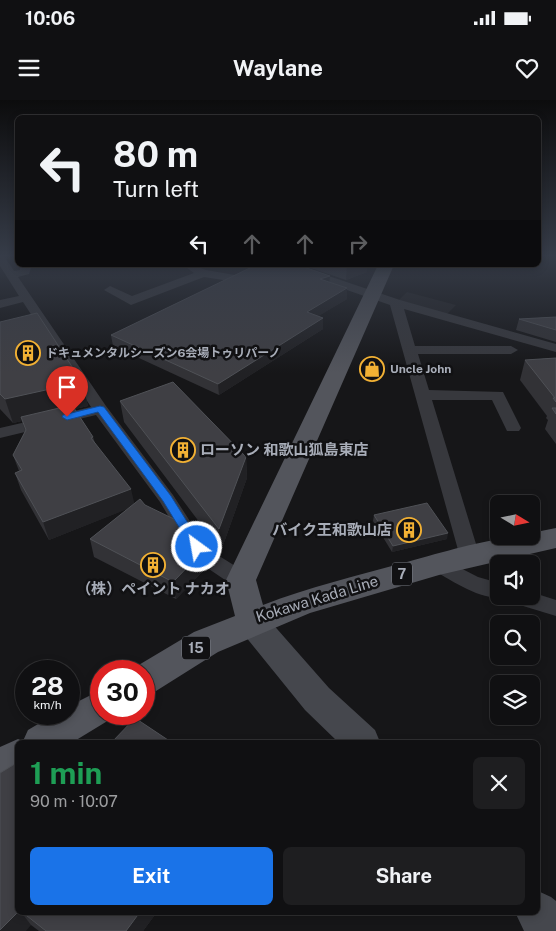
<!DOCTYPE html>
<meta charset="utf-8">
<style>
body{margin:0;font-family:"Public Sans","Noto Sans JP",sans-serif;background:#1e1e20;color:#f1f3f6;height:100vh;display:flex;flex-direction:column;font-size:19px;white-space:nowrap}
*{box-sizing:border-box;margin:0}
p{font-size:16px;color:#9c9d9f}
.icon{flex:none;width:28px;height:28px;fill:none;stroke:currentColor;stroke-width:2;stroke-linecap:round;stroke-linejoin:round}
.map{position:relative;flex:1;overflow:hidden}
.drawer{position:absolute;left:15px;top:640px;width:525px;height:175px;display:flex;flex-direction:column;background:#101012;border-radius:8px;box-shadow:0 2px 8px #0003,0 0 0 1px #303032}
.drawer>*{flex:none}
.hud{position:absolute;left:15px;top:15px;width:526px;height:152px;border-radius:8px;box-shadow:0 2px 8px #0003,0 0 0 1px #303032;background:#101012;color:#f1f3f6;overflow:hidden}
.needle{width:32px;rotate:100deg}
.buttons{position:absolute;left:490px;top:395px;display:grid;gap:10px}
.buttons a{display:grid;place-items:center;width:50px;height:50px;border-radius:8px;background:#101012;box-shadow:0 2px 8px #0003,0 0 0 1px #303032;font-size:25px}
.speed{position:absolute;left:15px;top:560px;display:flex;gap:10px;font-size:25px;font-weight:700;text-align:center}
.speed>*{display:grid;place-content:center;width:65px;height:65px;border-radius:50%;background:#101012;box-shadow:0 2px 8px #0003,0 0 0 1px #303032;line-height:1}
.speed small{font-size:12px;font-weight:400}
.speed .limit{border:8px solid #d22;background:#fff;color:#111}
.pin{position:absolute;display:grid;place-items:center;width:42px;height:42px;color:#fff;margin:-51px -21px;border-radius:50% 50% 50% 0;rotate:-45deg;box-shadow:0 0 5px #0007}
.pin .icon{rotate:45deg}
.me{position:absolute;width:55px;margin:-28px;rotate:328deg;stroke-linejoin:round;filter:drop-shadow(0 0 4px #0008)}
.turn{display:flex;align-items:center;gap:18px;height:105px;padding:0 15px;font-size:22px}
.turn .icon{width:65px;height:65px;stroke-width:2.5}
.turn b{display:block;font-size:35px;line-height:42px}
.lanes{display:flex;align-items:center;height:48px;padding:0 15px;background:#0003;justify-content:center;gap:25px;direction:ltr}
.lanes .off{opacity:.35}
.round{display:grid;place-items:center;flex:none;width:52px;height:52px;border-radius:8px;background:#1e1e20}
.summary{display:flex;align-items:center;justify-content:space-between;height:85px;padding:0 15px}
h1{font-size:30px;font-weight:700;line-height:38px;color:#1e9e55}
.button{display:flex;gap:10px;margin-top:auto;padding:10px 15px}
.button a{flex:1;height:58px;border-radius:8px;background:#1a73e8;color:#fff;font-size:20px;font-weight:700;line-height:58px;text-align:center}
.button a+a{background:#1e1e20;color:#f1f3f6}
.status{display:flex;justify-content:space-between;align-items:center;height:35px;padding:0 25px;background:#101012;direction:ltr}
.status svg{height:14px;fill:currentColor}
header{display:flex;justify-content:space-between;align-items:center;height:65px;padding:0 15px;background:#101012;font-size:22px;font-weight:700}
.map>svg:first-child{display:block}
.built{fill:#222225}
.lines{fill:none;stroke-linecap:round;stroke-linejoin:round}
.minor{fill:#37383d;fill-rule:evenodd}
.secondary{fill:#45474d;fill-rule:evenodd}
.primary{fill:#53555c;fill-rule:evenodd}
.wall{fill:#323236}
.shaded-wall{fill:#212124}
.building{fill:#3f3f44;stroke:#4f5156}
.route{fill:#1a73e8;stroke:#114b97}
.labels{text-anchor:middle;stroke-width:5;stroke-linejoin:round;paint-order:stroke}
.far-poi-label{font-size:12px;font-weight:bold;fill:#a8adb8;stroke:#111113;text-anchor:start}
.shield{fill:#111113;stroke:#7b7e86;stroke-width:1}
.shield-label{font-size:14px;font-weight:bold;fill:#a8adb8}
.poi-label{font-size:15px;font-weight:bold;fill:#a8adb8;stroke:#111113;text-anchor:start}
.street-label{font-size:15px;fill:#a8adb8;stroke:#111113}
</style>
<div class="status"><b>10:06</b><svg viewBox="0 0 49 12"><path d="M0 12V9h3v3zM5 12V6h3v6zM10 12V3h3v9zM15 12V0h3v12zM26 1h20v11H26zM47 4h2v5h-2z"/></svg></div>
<header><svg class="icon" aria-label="menu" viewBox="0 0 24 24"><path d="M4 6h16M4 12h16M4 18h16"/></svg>Waylane<svg class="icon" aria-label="heart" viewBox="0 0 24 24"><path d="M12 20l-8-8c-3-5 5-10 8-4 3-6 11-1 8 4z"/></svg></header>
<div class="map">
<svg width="556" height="831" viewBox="0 0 556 831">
<rect width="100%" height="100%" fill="#161618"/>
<path class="built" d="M407,192L456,205L447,214L398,201Z"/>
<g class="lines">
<path class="minor" d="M0,156H4L14,171L20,170V165H32L29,174L18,177L106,306L173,395L208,449L248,474L251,480L248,486L241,488L234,486L194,459L160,402L96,315L0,338V328L91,307L23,202L0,208V200L19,196L0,166Z
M192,165L206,170L235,175L258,165H273L236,182L204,177L131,205L104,190L110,186L132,196L194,173L187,168Z
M279,165H296L400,200L556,244V252L404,209L415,246H511L518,250L511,254H418L429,290L503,292L521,328L519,331H507L492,300H432L480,457L477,462L470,464L463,462L460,457L390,205L281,167Z
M439,457L478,477L499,483V496H531V492L556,500V516L510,502L507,496C486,504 450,480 432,469L429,464L432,459Z"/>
<path class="secondary" d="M252,510L263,513L329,588L375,630L380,642H338L305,610L241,531L237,522L241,513Z
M538,791L551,797L556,801V831H524L515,812H538Z"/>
<path class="primary" d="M378,165H394L256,480L263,505C309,487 356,476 403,463C440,453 494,436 531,436V433L556,428V448L439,475L310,513L218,552L156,591L144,595V571H131L132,569L194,532L235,516L226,480Z
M101,590V614H115L114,617L73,642H18V678L0,686V647L18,639L23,641L28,630L55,614H69V606Z"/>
</g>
<path class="wall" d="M302,165H367V172L346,180Z
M279,166L347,188V199L318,216L323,218V229L219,295L113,246L111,235Z
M556,217V242L516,230L519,219Z
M0,222L82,282L88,306L75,309L93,337L95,343L134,404L145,405L190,443L203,451L205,469L176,499L94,457L90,439L129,408L49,440L21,390L15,373L19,371L13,355L25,331L22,321L13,323L0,309Z
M556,258V344L545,329L548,320L546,318L547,316L520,280L525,260Z
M120,301L246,357L247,378L221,451L124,322Z
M374,415L447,439L392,452L373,421Z
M18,812H157L143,831H39L31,825L0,831Z"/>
<path class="shaded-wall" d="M351,165H367V172L346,180L347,166Z
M330,176L329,186L320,179Z
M347,188V199L307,223V212Z
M323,218V229L219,295L218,284Z
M82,282L88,306L13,323L5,299Z
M246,357L247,378L221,451L219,429Z
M131,389L135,406L49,440L43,422Z
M448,433L447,439L392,452L393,446Z
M203,451L205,469L176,499L173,482Z
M18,812H21L31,825L26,831H0V830Z
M140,812H157L143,831H126Z"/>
<path class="building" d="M256,165H276L279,166V165H298L330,176L320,179L347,188L307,212L323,218L218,284L111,235Z
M37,213L82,282L5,299L0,294V222Z
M556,217V230L519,219Z
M556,258V302L553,298H555L525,260Z
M173,282L246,357L219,429L120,301Z
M72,305L93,337L91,338L131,389L43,422L15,373L22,370L13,355L26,330L21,317Z
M552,308H556V314Z
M140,399L145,405L176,420L190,443L203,451L173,482L90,439Z
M427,403L448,433L393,446L374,415Z
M135,618L171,642H112Z
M18,662V812L0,830V673Z
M22,812H140L126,831H46Z"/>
<linearGradient id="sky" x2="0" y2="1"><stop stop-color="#0c0c0d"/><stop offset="0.57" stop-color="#363c48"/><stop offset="1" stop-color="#363c48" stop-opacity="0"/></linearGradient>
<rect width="556" height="273" fill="url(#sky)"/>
<path class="route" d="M100,306L104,307L171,396L203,447L201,450H193L163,401L98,312L67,320L62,317L63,315Z"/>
<defs>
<symbol id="building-ring" viewBox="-11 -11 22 22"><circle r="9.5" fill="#111113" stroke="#f2b134" stroke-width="1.5"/><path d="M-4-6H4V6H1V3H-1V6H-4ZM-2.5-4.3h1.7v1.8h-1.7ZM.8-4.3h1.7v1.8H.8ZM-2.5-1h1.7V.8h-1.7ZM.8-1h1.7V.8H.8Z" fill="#f2b134"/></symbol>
<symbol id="shop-ring" viewBox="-11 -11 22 22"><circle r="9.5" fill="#111113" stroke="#f2b134" stroke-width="1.5"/><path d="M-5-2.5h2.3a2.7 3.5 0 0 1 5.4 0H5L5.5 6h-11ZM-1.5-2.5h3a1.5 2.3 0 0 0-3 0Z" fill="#f2b134"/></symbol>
</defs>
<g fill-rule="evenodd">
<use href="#building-ring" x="14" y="239" width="28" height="28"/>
<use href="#shop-ring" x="358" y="255" width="28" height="28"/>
<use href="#building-ring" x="169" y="336" width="28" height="28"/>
<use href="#building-ring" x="395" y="416" width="28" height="28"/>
<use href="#building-ring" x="139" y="451" width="28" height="28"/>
</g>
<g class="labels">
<g class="far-poi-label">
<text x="46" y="257">ドキュメンタルシーズン6会場トゥリパーノ</text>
<text x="390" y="273">Uncle John</text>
</g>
<g class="shield">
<rect x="392" y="462.5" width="20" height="23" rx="4"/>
<rect x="182" y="536.5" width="28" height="23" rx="4"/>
</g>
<g class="shield-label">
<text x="402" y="479">7</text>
<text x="196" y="553">15</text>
</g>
<g class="poi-label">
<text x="200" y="355">ローソン 和歌山狐島東店</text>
<text x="392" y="435" text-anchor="end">バイク王和歌山店</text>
<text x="153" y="494" text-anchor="middle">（株）ペイント ナカオ</text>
</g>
<g class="street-label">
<text transform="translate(317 499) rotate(-17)" y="5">Kokawa Kada Line</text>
</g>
</g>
</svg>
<div class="buttons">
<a><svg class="needle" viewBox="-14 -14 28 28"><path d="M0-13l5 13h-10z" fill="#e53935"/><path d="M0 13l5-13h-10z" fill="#9c9d9f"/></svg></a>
<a><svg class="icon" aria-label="sound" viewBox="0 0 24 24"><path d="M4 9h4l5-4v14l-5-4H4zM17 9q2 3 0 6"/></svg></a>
<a><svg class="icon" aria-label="search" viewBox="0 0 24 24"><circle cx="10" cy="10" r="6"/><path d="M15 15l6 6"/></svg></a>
<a><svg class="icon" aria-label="layers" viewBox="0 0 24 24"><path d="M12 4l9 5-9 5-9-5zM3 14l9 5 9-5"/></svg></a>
</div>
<div class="speed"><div>28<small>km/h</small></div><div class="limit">30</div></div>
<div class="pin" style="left:67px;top:317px;background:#d93025"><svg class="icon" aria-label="arrive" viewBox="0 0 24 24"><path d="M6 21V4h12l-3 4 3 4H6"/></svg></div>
<svg class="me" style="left:197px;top:447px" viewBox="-20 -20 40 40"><circle r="17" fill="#1a73e8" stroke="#fff" stroke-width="3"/><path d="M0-11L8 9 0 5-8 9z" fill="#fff"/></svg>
<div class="hud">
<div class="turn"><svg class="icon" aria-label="left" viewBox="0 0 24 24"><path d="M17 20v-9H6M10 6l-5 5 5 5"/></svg><div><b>80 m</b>Turn left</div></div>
<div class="lanes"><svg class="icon" aria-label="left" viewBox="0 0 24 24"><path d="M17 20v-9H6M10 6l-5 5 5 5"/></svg><svg class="icon off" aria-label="ahead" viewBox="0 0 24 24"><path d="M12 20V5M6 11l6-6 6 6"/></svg><svg class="icon off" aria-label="ahead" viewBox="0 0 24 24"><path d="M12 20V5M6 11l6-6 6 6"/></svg><svg class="icon off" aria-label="right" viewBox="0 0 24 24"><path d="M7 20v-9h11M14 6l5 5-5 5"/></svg></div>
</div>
<section class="drawer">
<div class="summary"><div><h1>1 min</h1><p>90 m · 10:07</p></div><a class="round"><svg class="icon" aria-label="close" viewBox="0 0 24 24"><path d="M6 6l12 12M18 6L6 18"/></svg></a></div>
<div class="button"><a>Exit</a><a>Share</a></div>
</section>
</div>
